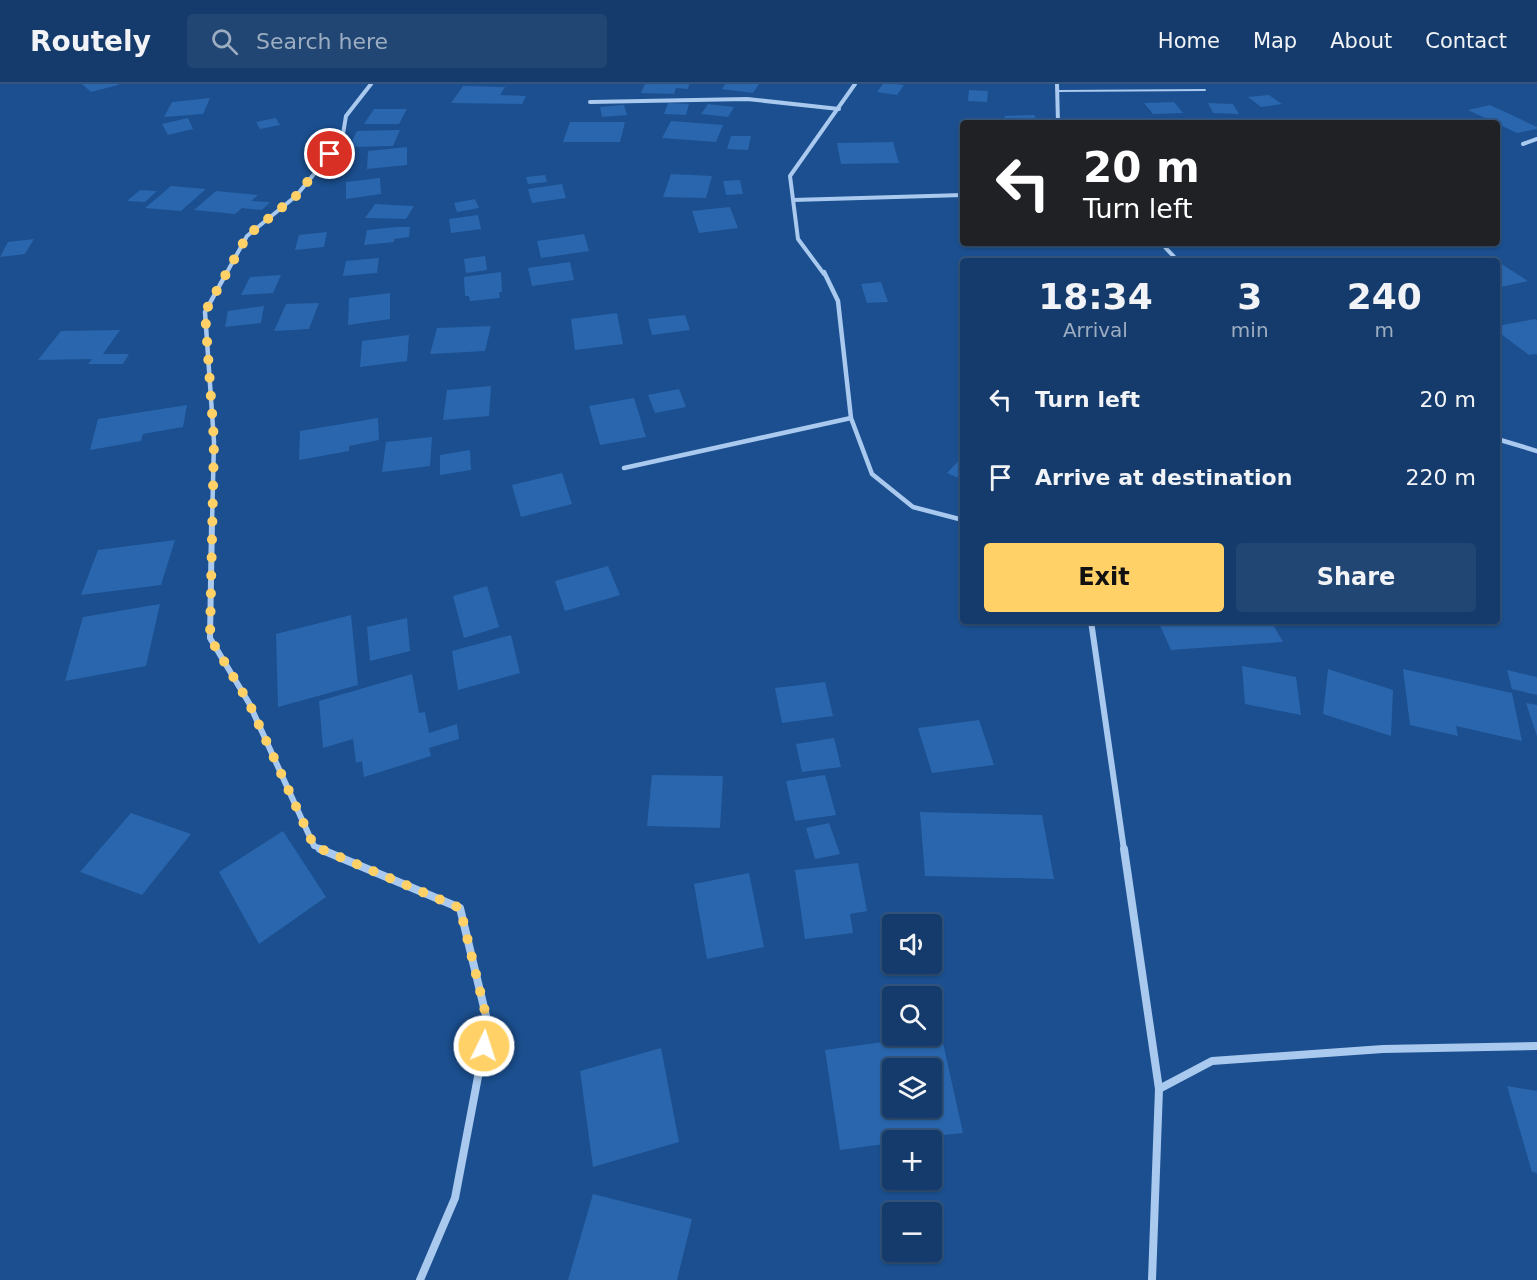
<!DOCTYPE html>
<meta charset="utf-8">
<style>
body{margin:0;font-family:"DejaVu Sans",sans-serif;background:#214673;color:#f1f3f6;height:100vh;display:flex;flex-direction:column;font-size:22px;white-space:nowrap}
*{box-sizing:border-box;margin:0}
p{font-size:20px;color:#9dadc1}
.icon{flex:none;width:33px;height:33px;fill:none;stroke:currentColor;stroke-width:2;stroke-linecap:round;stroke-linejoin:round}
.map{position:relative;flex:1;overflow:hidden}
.panel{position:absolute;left:960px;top:174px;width:540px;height:366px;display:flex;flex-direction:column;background:#143b6b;border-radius:6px;box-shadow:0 2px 4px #0004,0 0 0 2px #33557e}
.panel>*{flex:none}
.banner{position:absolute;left:960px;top:36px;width:540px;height:126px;border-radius:6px;box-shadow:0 2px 4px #0004,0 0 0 2px #33557e;background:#202124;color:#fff;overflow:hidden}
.tools{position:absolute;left:882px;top:830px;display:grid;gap:12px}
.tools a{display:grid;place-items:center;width:60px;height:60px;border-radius:6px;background:#143b6b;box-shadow:0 2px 4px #0004,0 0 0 2px #33557e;font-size:30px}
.pin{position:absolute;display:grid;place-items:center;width:51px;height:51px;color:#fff;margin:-26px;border:3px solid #fff;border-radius:50%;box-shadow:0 2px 6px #0007}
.me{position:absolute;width:66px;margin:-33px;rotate:4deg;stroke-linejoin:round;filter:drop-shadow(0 0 4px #0008)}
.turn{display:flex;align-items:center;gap:21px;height:126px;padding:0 24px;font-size:27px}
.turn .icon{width:78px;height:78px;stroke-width:2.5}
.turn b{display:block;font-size:42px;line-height:51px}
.eta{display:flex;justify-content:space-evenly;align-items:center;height:102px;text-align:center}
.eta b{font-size:36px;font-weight:600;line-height:42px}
.primary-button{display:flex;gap:12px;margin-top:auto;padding:12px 24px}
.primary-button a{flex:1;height:69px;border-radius:6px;background:#ffd166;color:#111;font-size:24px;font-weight:600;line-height:69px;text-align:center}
.primary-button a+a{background:#214673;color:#f1f3f6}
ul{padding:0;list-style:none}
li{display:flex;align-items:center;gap:18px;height:78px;padding:0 24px}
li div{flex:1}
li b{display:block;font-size:22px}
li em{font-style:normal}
header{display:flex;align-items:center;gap:36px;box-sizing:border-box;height:84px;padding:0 30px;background:#143b6b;border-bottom:2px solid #33557e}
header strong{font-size:28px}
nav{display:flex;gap:33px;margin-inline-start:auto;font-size:21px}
.search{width:420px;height:54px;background:#214673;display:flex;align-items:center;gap:15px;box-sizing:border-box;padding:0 21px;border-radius:6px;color:#9dadc1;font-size:22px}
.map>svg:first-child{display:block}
.building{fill:#2a66ad;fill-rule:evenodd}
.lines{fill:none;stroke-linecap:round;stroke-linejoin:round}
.service{stroke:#a9c9ee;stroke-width:2}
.minor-far3{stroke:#a9c9ee;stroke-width:4}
.minor-far2{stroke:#a9c9ee;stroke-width:4.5}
.minor-far1{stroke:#a9c9ee;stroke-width:6}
.minor{stroke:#a9c9ee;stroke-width:8}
.route{stroke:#ffd166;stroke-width:10;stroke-dasharray:0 18}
</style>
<header>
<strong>Routely</strong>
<div class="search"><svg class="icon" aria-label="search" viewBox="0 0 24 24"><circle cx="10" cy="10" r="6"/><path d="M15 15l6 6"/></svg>Search here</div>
<nav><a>Home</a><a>Map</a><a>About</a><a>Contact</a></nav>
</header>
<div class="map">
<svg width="1537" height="1196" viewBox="0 0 1537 1196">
<rect width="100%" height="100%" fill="#1b4f8f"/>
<path class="building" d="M82,0H118V1L91,8Z
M645,0H689L688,5L676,4L674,10L641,9Z
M725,0H759L753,9L722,5Z
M883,0H895L904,1L897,11L877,8Z
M463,2L505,3L500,11L526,12L522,20L451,19Z
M969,6L988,7L987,18L968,17Z
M1269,11L1282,20L1261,23L1248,13Z
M210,14L203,30L164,33L172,18Z
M1174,18L1183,29L1153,30L1144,19Z
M668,19L689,20L686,31L664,30Z
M1208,19L1233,20L1239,30L1213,29Z
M708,20L734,23L728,33L701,30Z
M624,21L627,31L602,33L600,23Z
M1490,21L1537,43V45L1517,49L1468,26Z
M374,25H407L399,40H364Z
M1034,31L1039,38L1008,39L1004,32Z
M188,34L193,45L168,51L162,40Z
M276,34L280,41L260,45L256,38Z
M671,37L723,41L716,58L662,54Z
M570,38H625L620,58H563Z
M400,46L393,62L349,63L357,47Z
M731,52H751L748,66L727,65Z
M893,58L899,79L841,80L837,59Z
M407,63V81L367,85L368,67Z
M671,90L712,92L706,114L663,113Z
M545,91L547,98L528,100L526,93Z
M380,94L381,110L346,115V98Z
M740,96L743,110L726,111L723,97Z
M562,100L566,114L532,119L528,105Z
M171,102L206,105L181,127L145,124Z
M140,106L157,107L145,118L127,117Z
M216,107L258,111L251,117L270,118L262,126L242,124L235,130L194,126Z
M475,115L479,124L457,128L454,119Z
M375,120L414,122L406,135L365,134Z
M730,123L738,144L699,149L692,127Z
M478,131L481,145L451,149L449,135Z
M396,143H410L409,153L394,155V158L364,161L367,146Z
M327,148L324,163L295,166L299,151Z
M584,150L589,167L541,174L537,157Z
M34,155L25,170L0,173L8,158Z
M485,172L487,186L466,189L464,175Z
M379,174L377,189L343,192L346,177Z
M570,178L574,196L532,202L528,184Z
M1497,178L1503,181L1528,197L1501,203L1497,201Z
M501,188L502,208H499L500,214L470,217L469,212H465L464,193Z
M281,191L273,209L241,211L250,193Z
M881,198L888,218L867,219L861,200Z
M390,209V235L348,241L349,214Z
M319,219L309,245L274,247L286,220Z
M264,222L261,239L225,243L228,227Z
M617,229L623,260L575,266L571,235Z
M685,231L690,246L652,251L648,235Z
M1535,235L1537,237V270L1529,271L1497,247V242Z
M491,242L485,267L430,270L437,244Z
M120,246L103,270H129L123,280H88L92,275L38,276L61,247Z
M409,251L407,277L360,283L362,257Z
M491,302L489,332L443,336L447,306Z
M679,305L686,323L655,329L648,311Z
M634,314L646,353L600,361L589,322Z
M187,321L183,343L143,350L141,357L90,366L98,335Z
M378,334L379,356L349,362V367L299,376L300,347Z
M432,353L430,382L382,388L386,358Z
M470,366L471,386L440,391V371Z
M963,372V396L947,389Z
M562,389L572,420L521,433L512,401Z
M175,456L161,501L81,511L98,466Z
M608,482L620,511L565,527L555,497Z
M487,502L499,543L464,554L453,512Z
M160,520L146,582L65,597L83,533Z
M351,531L358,601L278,623L276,550Z
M407,534L410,567L370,577L367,543Z
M1158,537H1271L1283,558L1171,566Z
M511,551L520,589L458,606L452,567Z
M1242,582L1296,593L1301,631L1245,620Z
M1328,585L1393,606L1391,652L1323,630Z
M1403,585L1512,609L1522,657L1456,642L1458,652L1410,641Z
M1507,586L1537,593V611L1512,605Z
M412,590L419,629L425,628L429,649L457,640L459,655L429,664L431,672L364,693L362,677L356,679L353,655L323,664L319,617Z
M825,598L833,632L782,639L775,604Z
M1526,619L1537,621V652Z
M979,636L994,681L932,689L918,644Z
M834,654L841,683L802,688L796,660Z
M652,691L723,692L720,744L647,742Z
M825,691L836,731L795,737L786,697Z
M920,728L1042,731L1054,795L925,792Z
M131,729L191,750L142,811L80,788Z
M829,739L840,770L815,775L806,744Z
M283,747L326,813L259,860L219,788Z
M858,779L867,827L850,830L853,849L805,855L795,786Z
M749,789L764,863L707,875L694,800Z
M941,950L963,1049L892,1056V1059L840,1066L825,966ZM892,984H932V1023H892Z
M661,964L679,1058L593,1083L580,987Z
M1507,1002L1537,1007V1089L1532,1088Z
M593,1110L692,1135L677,1196H568Z"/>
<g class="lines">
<path class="service" d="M1057,7L1205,6"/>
<path class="minor-far3" d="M1057,0L1058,39
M590,18L747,15L839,25
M1523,60L1537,55
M793,116L963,111
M1161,159L1178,177
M226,190L247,152L296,112L342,56L346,32L371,0
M824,190L798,155L790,92L855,0"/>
<path class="minor-far2" d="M824,188L838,217L851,334L872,390L913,423L963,436
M1497,355L1537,367
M624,384L851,334
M212,439L214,358L205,228L227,188"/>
<path class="minor-far1" d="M212,437L210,554L249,619L314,762L324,766
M1091,537L1124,766"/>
<path class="minor" d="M320,765L460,824L488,940L455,1114L420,1196
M1124,765L1159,1005L1152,1196
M1159,1005L1212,977L1383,965L1537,962"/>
</g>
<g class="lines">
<path class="route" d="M330,70L296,112L247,152L205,228L214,357L210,554L249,619L314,762L460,824L488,940L484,962"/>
</g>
</svg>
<div class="tools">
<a><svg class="icon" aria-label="sound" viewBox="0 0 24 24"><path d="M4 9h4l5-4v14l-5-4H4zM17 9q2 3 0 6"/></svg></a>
<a><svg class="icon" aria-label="search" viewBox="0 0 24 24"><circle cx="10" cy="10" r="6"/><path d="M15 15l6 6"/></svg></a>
<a><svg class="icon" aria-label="layers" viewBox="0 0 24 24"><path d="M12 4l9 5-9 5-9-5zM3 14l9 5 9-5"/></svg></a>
<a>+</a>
<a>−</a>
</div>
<div class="pin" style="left:330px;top:70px;background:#d93025"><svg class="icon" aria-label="arrive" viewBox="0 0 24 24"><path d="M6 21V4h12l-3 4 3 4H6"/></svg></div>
<svg class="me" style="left:484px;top:962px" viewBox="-20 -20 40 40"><circle r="17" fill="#ffd166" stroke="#fff" stroke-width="3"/><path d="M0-11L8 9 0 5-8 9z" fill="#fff"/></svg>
<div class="banner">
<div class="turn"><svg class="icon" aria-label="left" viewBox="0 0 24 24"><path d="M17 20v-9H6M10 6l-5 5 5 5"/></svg><div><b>20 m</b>Turn left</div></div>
</div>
<section class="panel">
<div class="eta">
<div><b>18:34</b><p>Arrival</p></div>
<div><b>3</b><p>min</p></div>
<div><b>240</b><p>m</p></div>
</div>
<ul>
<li><svg class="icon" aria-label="left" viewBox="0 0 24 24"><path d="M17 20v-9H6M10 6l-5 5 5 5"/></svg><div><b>Turn left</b></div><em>20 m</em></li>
<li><svg class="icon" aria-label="arrive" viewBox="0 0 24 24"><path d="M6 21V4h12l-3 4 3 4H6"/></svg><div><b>Arrive at destination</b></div><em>220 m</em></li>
</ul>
<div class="primary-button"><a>Exit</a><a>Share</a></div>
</section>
</div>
